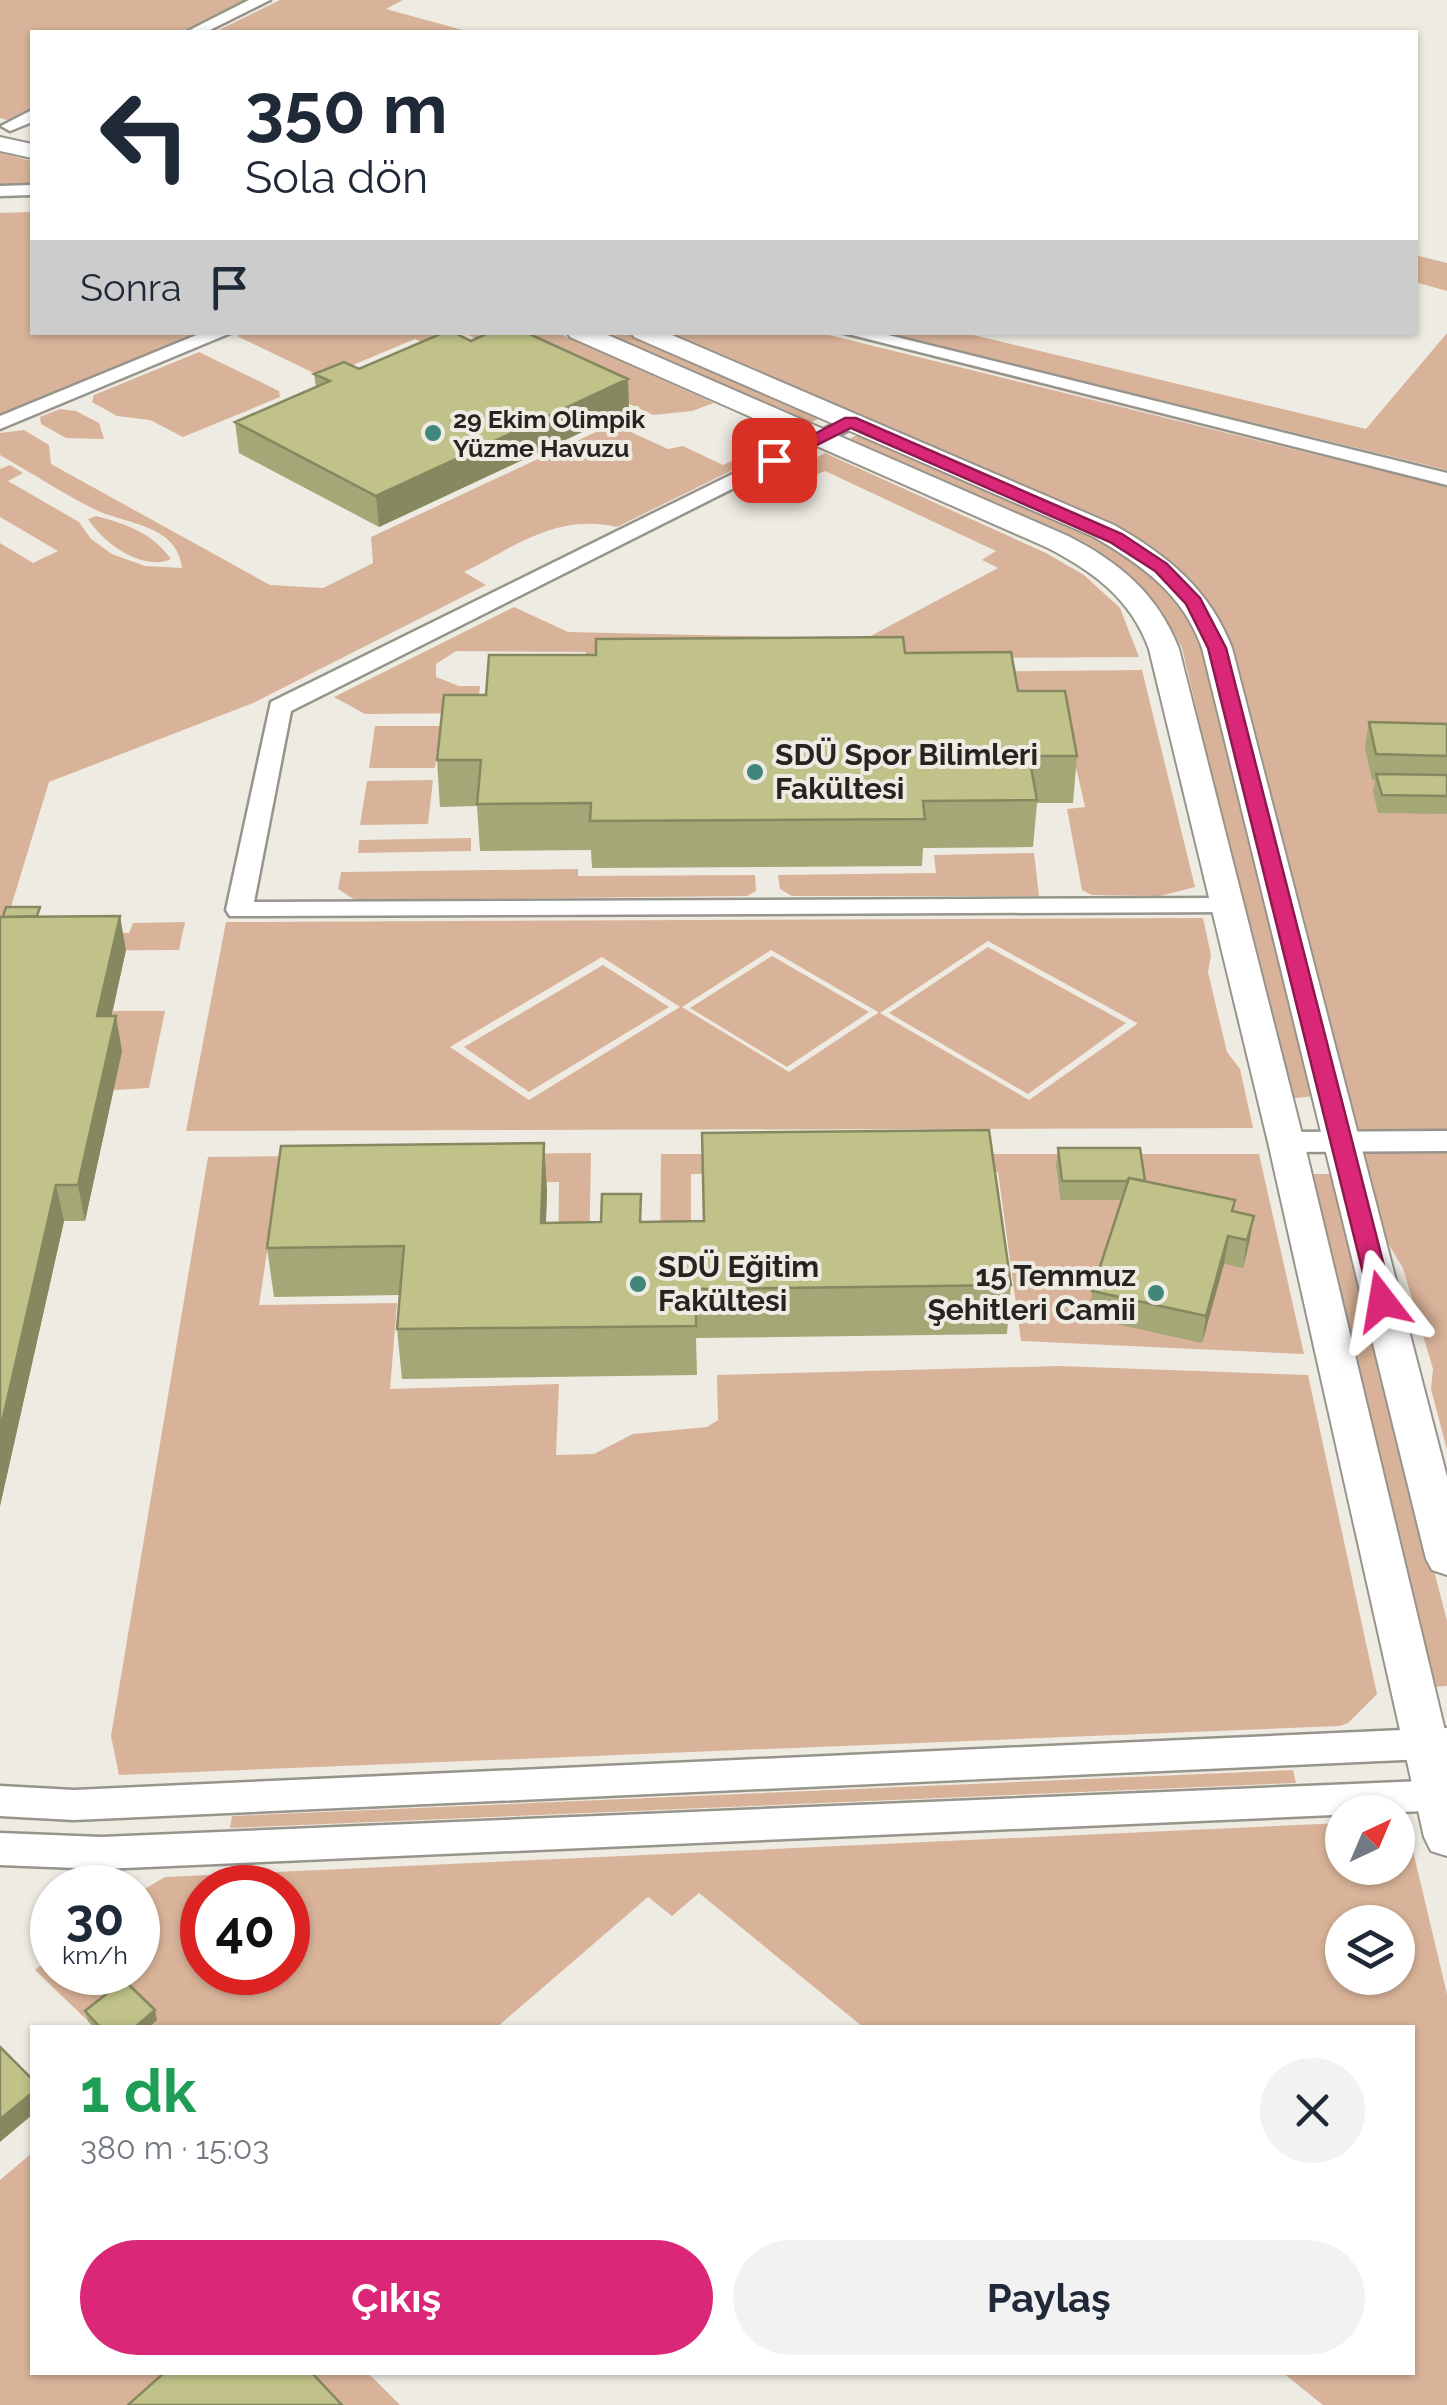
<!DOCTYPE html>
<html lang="tr">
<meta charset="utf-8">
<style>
body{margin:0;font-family:Raleway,sans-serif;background:#f2f2f3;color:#1f2937;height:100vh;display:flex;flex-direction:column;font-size:38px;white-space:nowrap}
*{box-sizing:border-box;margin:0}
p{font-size:32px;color:#747a83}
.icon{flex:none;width:55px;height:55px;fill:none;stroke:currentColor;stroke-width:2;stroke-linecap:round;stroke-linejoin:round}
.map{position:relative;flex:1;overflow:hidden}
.details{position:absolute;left:30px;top:2025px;width:1385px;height:350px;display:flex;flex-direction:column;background:#fff;border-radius:0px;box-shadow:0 2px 8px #0004}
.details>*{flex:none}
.hud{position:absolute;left:30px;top:30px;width:1388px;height:305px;border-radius:0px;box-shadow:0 2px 8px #0004;background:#fff;color:#1f2937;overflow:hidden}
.needle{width:65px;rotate:44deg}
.fabs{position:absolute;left:1325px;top:1795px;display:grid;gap:20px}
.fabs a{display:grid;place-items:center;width:90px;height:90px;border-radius:50%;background:#fff;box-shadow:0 2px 8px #0004;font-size:50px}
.speed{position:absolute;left:30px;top:1865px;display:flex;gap:20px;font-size:50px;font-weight:700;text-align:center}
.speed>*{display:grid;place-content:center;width:130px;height:130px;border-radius:50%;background:#fff;box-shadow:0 2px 8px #0004;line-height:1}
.speed small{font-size:25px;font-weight:400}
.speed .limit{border:15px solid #d22;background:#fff;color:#111}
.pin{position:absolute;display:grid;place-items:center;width:85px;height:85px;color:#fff;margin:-42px;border-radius:20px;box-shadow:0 5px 15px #0006}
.me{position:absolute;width:110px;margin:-55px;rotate:346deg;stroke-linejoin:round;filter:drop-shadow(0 0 8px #0008)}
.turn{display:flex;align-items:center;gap:35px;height:210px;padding:0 50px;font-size:45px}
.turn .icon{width:130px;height:130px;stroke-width:2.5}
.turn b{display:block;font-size:70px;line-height:85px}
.then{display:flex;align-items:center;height:95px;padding:0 50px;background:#0003;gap:20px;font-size:38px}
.round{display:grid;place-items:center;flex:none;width:105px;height:105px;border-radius:52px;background:#f2f2f3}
.head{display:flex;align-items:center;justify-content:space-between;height:170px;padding:0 50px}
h1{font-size:60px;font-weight:700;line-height:75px;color:#1e9e55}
.action{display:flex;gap:20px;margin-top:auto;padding:20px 50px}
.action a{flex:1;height:115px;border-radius:60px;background:#db2777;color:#fff;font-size:40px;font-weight:700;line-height:115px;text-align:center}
.action a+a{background:#f2f2f3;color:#1f2937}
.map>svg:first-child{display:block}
.green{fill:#d9b399;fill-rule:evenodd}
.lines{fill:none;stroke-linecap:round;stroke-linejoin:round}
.minor-casing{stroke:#97948c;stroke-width:5}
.tertiary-casing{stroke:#97948c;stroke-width:4}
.minor{fill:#fff;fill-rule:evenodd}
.tertiary{fill:#fff;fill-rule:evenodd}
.wall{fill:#a5a776}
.shaded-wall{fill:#868860}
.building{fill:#c0c289;stroke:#868860;stroke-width:2.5}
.route{fill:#db2777;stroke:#8e194d;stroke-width:2.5}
.poi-dot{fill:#40867b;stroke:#eeebe2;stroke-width:4}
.labels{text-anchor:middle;stroke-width:8;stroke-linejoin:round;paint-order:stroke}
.far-poi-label{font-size:25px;font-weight:bold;fill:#252421;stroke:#eeebe2;text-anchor:start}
.poi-label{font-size:30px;font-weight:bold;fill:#252421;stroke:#eeebe2;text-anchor:start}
</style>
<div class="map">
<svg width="1447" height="2405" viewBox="0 0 1447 2405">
<rect width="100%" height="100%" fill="#eeebe2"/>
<path class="green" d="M0,0H246L180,32H32V107L8,120L0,118Z
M280,0H403L386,9L470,32H215Z
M0,153L32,161V185L0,186Z
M32,212V332L202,333L0,415V213Z
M1415,255L1447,263V291L1415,282Z
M246,332L433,333L489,358L473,365L415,339L329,375H318L237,336Z
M464,333H558L714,403L692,411L653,415L512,349L504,352Z
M598,333H627L822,417L808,424Z
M666,333H821L1447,487V1129H1357L1231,650C1216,603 1187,575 1148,546Z
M887,333H965L1366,429L1447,333V470Z
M199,352L279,391L280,397L183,437L150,420L117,416L92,402L94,395Z
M60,409L76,411L99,423L104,439L66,438L41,424L40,417Z
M613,424L668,449L683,446L723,465L766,444L760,439L777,431L788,436L779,447L617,527C557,513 516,546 464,572L486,585L253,703L49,782L3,933H129L133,923L185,922L179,950L0,951V543L33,563L58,551L0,517V469L10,465L23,473L8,481L79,522L91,539L112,554L145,566L182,568C178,525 126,524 96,510C63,494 32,473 0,455V433L24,430L49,445L51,464L270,585L323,588L373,563L371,537Z
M857,435C890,438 926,461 956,474C1057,518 1155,544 1204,651L1314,1096L1289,1099L1182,648L1162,611L1130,575L1111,561L1086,546L847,440Z
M825,453L1046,553L1084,575L1120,608L1139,657L586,660V652L456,651L436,664V677L459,686H480L477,713L365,714L334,697L514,607L568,632L865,639L998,568L982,560L996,551L825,471L811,477L794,469Z
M96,516C127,524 152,533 171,559C142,572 102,542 88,519Z
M1142,670L1195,887L1160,896L1092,895L1082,890L1067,809L1085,807L1068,732L598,675Z
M375,726H440L435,768H369Z
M433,780L428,824L360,825L367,781Z
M471,838V851L358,853L359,840Z
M1034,853L1039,896H792L780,889L778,875L936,873L934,855Z
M578,869V876L755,875L756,891L747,896L355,900L338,889L341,872Z
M1203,918L1211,955L1208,972L1220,1023L1227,1052L1240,1069L1253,1128L186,1131L226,922ZM988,941L1137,1023V1024L1029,1100L880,1013ZM771,950L878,1012V1013L789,1072L682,1007ZM602,957L680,1007L529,1100L450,1047Z
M988,947L1126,1023L1028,1094L889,1013Z
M772,956L869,1012L787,1067L690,1008Z
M603,965L669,1007L529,1092L464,1047Z
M113,1011H165L149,1088L114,1090L104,1051Z
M591,1153L589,1261L558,1262L559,1182L277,1187L259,1305L397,1303L390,1389L559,1384L556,1455L594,1454L633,1434L707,1427L718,1420L717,1375L1059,1366L1308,1375L1377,1694L1348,1723L1340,1726L119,1775L111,1736L208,1157Z
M1364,1153H1447V1450L1431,1389L1433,1369L1403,1268L1386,1240Z
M661,1154H1259L1304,1354L1021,1341L998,1172L691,1174V1261L660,1262ZM1056,1168L1142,1200H1060ZM1125,1206L1228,1239L1243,1267L1224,1264Z
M1313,1174H1332L1447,1621V1686L1432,1687L1308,1179Z
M1293,1770L1296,1783L230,1828L232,1816Z
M1342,1823V1868H1398V1840L1412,1847L1447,1994V2405H1323L1283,2373L1412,2372V2028L863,2027L699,1893L672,1916L648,1897L497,2027H148L157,2019L88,2021L35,1970L52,1956V1972H138V1893L165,1877ZM202,1888H288V1972H202ZM1342,1922H1398V1978H1342Z
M32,2153V2372L205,2373L168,2405H0V2180Z
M299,2373H368L400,2405H330Z"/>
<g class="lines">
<defs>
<path id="minor" d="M249,0H270L206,32H186Z
M32,110V122L10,131L1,126Z
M32,185V195L0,196V186Z
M204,332H233L0,429V416Z
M840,332H876L1447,473V485Z
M850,416L860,422L857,426L291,711L254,902L1228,898L1237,900L1241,906L1237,912L230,916L226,910L271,702Z
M1447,1131V1151L1286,1152L1276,1149L1271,1142L1276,1135L1286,1132Z
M1447,1728V1758L74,1820L0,1816V1786L74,1790Z
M1447,1780V1810L102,1869L0,1865V1833L102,1837Z"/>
<path id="tertiary" d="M0,137L32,144V158L0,151Z
M567,332H601L1068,536C1119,562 1158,594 1179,649L1304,1142L1447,1739V1856L1431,1851L1424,1837L1268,1142L1149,649C1131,599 1094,572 1048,548L570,337Z
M631,332H665L1114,525C1167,555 1210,590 1232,648L1447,1477V1575L1432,1570L1426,1559L1202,648C1183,594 1142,565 1094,537L634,337Z"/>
</defs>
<use href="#minor" class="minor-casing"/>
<use href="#tertiary" class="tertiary-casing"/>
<use href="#minor" class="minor"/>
<use href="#tertiary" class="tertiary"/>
</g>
<path class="wall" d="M471,341L628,379L629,410L379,527L239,453L235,422L316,388L314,374L359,369Z
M905,653L1018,691L1077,756L1073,803H1037L1033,847L923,848L922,866L592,868L591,850L480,851L477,806L440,807L437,760L486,695Z
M1369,722L1447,724V814L1378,813L1373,791L1375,780H1372L1365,748Z
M42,916L126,950L111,1016L122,1051L85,1221H64L0,1506V917Z
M702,1133L1011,1285L1007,1334L696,1338L697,1375L402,1379L397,1329L400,1295L274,1297L267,1248L544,1143L547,1192L546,1223L601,1222L641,1194V1222L703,1221Z
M1058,1148L1145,1181L1235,1200L1233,1212L1254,1216L1243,1268L1224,1264L1202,1343L1089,1318L1092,1291L1121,1200H1060L1056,1167Z
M85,2011L157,2020L148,2028H94L88,2021Z"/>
<path class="shaded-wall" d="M628,379L629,410L379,527L376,496Z
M120,916L126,950L104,1051L97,1016Z
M116,1016L122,1051L85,1221L78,1185Z
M544,1143L547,1192L544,1272L541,1223Z
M56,1185L64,1221L0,1506V1431Z
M1235,1200L1224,1264L1202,1343L1206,1316Z
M1254,1216L1249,1244L1243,1268L1247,1240Z
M155,2010L157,2020L148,2028H134Z
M32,2093V2115L0,2142V2119Z"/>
<path class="building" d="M445,332H453L471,341L490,332H525L628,379L376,496L235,422L330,381L314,374L344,362L359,369Z
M903,637L905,653L1011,652L1018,691H1065L1077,756H1029L1037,800L923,801L925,819L590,821L591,803L477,804L481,760H437L444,695H486L489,655H596V639Z
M1369,722L1447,724V756L1376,754Z
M1376,774L1447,775V796L1382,795Z
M6,907H40L37,916L3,917Z
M120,916L97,1016H116L78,1185H56L0,1431V917Z
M989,1130L1011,1285L696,1289V1326L397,1329L404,1246L267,1248L281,1146L544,1143L541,1223L601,1222L602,1194H641L640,1222L704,1221L702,1133Z
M1058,1148H1140L1145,1181L1129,1178L1127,1181H1062Z
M1129,1178L1235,1200L1232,1211L1254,1216L1247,1240L1228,1236L1206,1316L1092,1291Z
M124,1980L155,2010L134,2028H101L85,2011Z
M0,2047L32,2079V2093L0,2119Z
M165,2372H311L342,2405H128Z"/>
<path class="route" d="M845,418H856L1122,534L1167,564L1200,598L1226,648L1393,1301L1390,1307H1373L1370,1301L1208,648L1186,604L1155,571L1110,542L851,428L779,464L765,460Z"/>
<g class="poi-dot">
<circle cx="433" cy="433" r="10"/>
<circle cx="755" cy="772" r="10"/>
<circle cx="638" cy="1284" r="10"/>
<circle cx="1156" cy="1293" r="10"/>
</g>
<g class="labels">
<g class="far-poi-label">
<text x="453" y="428">29 Ekim Olimpik<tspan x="453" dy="29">Yüzme Havuzu</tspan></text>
</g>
<g class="poi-label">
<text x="775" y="765">SDÜ Spor Bilimleri<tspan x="775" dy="34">Fakültesi</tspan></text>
<text x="658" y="1277">SDÜ Eğitim<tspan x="658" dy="34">Fakültesi</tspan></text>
<text x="1136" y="1286" text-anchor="end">15 Temmuz<tspan x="1136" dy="34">Şehitleri Camii</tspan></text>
</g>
</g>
</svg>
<div class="fabs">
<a><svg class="needle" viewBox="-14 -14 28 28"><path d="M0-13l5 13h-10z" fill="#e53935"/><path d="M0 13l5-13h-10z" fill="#747a83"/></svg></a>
<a><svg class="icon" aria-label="layers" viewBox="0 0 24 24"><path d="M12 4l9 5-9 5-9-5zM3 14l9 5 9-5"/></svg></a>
</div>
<div class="speed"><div>30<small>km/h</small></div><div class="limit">40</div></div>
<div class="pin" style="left:774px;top:460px;background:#d93025"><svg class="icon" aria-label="arrive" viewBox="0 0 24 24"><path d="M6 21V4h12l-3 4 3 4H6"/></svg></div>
<svg class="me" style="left:1382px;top:1301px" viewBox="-20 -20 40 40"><path d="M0-17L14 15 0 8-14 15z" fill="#db2777" stroke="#fff" stroke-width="4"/></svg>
<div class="hud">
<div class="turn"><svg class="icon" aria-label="left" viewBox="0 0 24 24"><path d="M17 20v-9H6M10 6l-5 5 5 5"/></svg><div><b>350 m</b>Sola dön</div></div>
<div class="then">Sonra<svg class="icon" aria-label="arrive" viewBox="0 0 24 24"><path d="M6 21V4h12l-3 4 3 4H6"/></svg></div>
</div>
<section class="details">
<div class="head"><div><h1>1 dk</h1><p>380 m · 15:03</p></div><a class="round"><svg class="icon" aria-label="close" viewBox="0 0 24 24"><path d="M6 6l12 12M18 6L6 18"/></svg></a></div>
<div class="action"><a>Çıkış</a><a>Paylaş</a></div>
</section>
</div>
